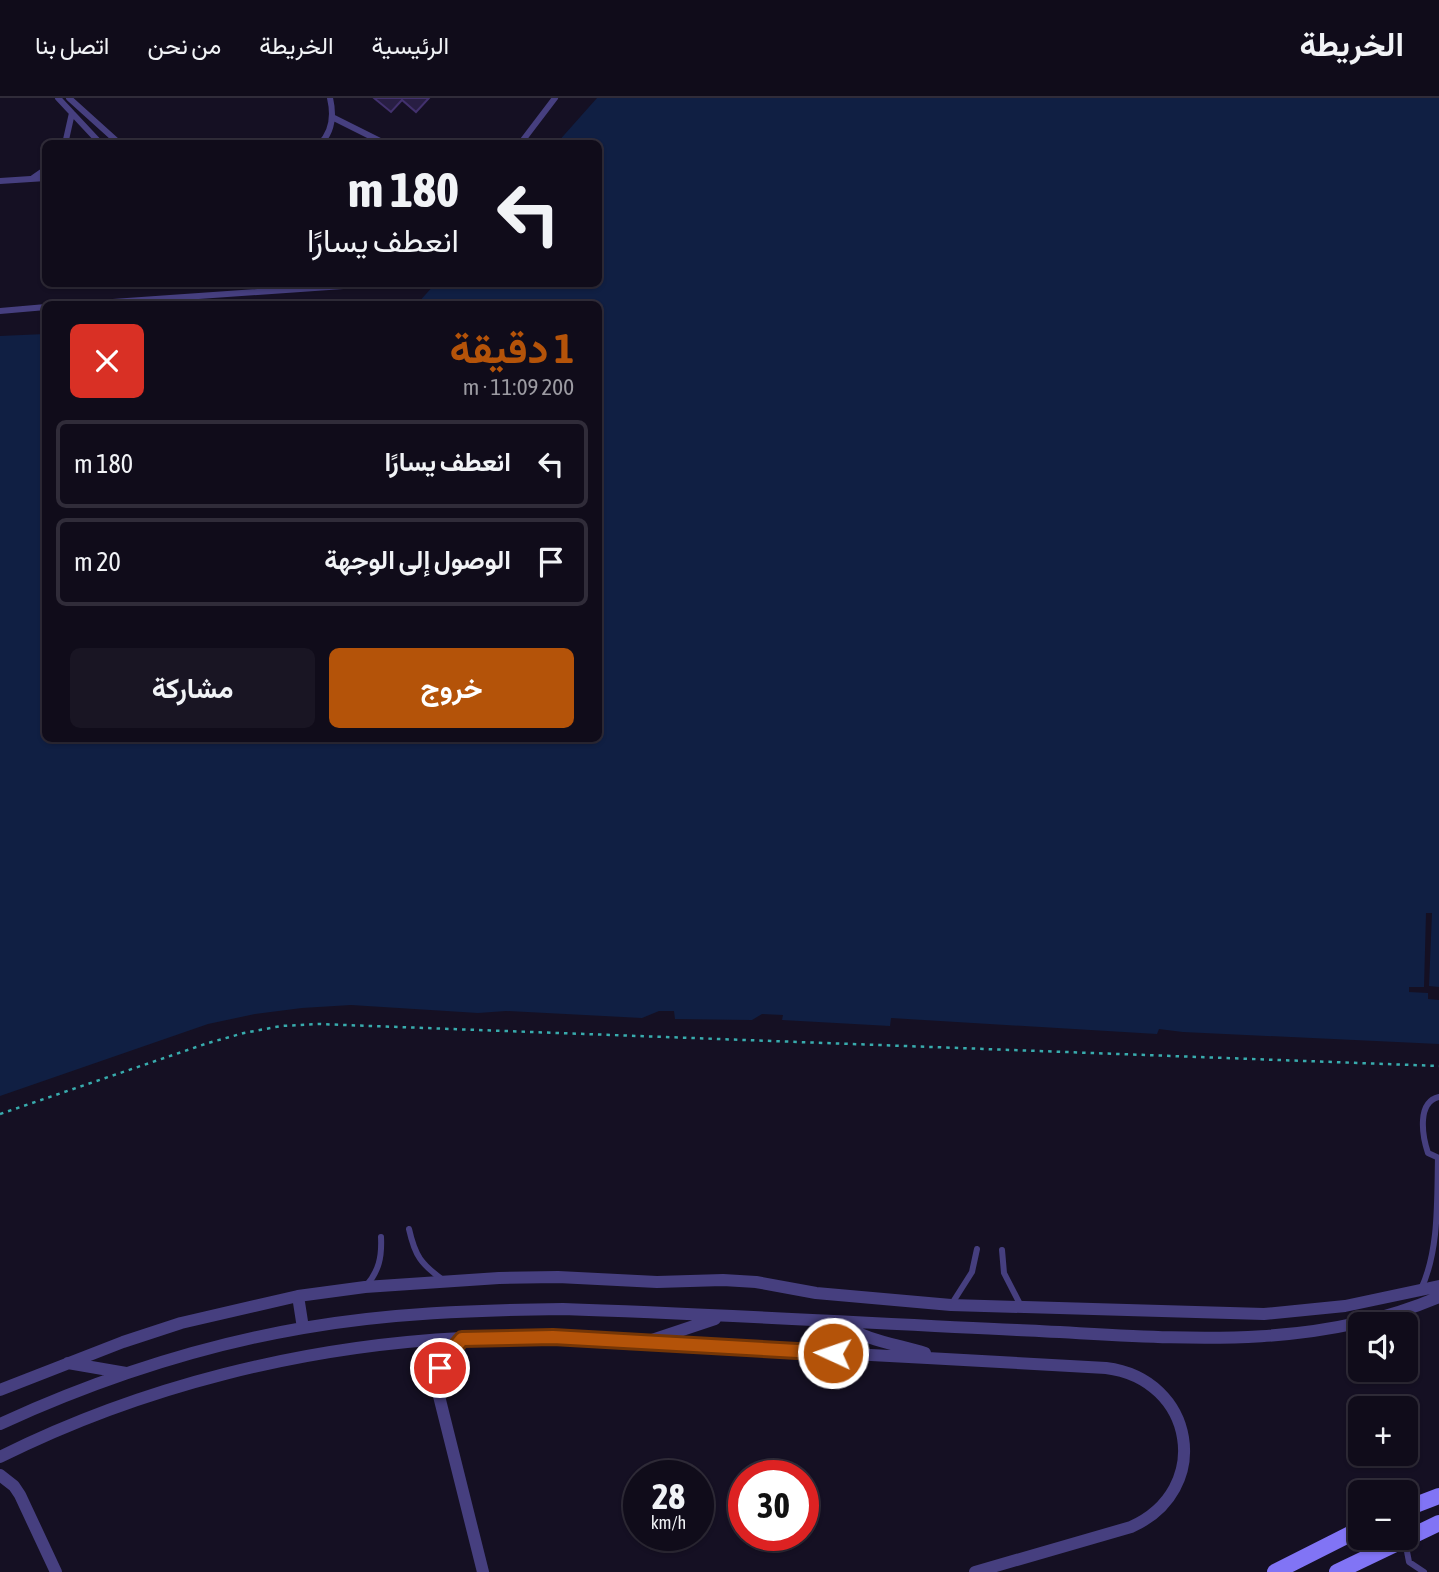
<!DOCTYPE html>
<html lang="ar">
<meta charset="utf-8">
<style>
body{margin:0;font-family:"Asap Condensed",Vazirmatn,sans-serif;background:#191523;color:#f1f3f6;direction:rtl;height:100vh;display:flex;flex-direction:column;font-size:26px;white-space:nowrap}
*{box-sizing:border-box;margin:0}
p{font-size:23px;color:#9c9ba2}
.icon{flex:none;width:38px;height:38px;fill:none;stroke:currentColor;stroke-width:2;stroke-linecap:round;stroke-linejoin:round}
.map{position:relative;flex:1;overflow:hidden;direction:ltr}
.sheet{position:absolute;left:42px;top:203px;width:560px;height:441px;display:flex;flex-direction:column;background:#100c1a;border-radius:10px;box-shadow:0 2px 5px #0004,0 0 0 2px #302c39;direction:rtl}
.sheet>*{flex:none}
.top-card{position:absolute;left:42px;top:42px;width:560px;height:147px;border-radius:10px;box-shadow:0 2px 5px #0004,0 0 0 2px #302c39;direction:rtl;background:#100c1a;color:#f1f3f6;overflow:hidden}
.tools{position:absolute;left:1348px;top:1214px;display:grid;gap:14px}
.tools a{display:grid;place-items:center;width:70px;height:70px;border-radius:10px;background:#100c1a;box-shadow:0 2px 5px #0004,0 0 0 2px #302c39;font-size:35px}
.speed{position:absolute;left:623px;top:1362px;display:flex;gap:14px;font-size:35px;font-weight:700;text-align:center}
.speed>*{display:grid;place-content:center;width:91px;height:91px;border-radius:50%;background:#100c1a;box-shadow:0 2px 5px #0004,0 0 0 2px #302c39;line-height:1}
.speed small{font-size:18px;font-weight:400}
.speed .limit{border:10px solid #d22;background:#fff;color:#111}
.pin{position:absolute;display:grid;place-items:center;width:60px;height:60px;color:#fff;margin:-30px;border:4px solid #fff;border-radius:50%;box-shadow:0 2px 7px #0007}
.me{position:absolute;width:77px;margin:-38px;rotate:273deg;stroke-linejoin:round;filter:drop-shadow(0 0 5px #0008)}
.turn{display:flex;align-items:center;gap:24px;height:147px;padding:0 28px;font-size:32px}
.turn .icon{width:91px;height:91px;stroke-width:2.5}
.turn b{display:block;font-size:49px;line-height:60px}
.round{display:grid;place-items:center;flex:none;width:74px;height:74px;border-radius:10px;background:#191523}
.summary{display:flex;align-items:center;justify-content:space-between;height:119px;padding:0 28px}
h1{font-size:42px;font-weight:700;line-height:52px;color:#b45309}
.action{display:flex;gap:14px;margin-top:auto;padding:14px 28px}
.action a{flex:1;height:80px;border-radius:10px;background:#b45309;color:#fff;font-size:28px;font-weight:700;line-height:80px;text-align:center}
.action a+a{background:#191523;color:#f1f3f6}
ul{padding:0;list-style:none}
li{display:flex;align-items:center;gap:21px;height:88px;margin:0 14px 10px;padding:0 14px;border:4px solid #302c39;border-radius:10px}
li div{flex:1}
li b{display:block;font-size:26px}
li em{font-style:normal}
header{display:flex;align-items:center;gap:42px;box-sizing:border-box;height:98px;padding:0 35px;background:#100c1a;border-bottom:2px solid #302c39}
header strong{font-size:33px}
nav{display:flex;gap:38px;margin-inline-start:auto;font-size:24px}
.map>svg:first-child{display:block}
.water{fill:#101f43}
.pier{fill:#151023}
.building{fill:#281e43;stroke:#42316d;stroke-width:2}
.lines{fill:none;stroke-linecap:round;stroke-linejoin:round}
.path{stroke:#38abad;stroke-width:2.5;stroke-dasharray:3.5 5;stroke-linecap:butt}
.lane{stroke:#463f7f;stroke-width:6}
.street{stroke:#463f7f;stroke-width:12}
.secondary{stroke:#8174f5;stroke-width:16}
.route-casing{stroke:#753606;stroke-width:18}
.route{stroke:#b45309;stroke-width:12}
</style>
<header>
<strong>الخريطة</strong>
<nav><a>الرئيسية</a><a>الخريطة</a><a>من نحن</a><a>اتصل بنا</a></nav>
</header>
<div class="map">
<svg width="1439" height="1474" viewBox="0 0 1439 1474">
<rect width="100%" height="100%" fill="#151023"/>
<path class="water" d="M597,0H1439V946L1183,934L1159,931L1157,936L891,920L890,928L782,922L783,917L762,916L752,922L675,921L674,913H659L642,920L506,913L478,915L351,907L302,910L255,916L208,926L0,998V238L45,236L46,640H598V206H417L435,186H598V46L557,45Z"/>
<path class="pier" d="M1426,815H1432L1429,888L1439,889V902L1428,901V895L1409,894V889H1424Z"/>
<path class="building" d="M374,0H429L416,14L402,2L391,14Z"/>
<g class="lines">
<path class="path" d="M0,1016L208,945L244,935L281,928L318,926L1439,968"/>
<path class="lane" d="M58,0L101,46
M69,0L120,46
M332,19L386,46
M65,46L72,15
M320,46C333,33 334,17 330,0
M520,46L555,0
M33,80L46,71
M0,83L46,80
M84,206L372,186
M0,213L46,209
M1439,999C1417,1004 1422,1037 1428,1055L1439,1060
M409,1131C415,1158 421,1166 443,1182
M1002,1152L1004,1175L1021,1208
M366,1188C379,1173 382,1159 381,1139
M1421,1191C1439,1153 1437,1103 1438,1060
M951,1207L972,1174L977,1151
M1405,1443L1409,1464L1424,1474"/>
<path class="street" d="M298,1198L303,1230
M841,1225C866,1243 896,1246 925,1255
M462,1240C448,1256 439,1269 437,1290L483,1474
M649,1243L715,1221
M68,1265L126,1275
M0,1292L123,1244L181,1225L298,1198L365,1189L499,1180L558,1179L657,1184L723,1182L756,1184L816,1195L951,1207L1264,1216L1345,1208L1439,1188
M0,1326C96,1282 199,1248 303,1230C389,1215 476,1212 563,1211C714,1216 866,1225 1017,1232C1160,1238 1303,1257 1439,1199
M0,1359C142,1288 304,1248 462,1240C555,1236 647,1245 739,1250C861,1256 984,1263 1106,1270C1195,1281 1214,1392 1131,1429L975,1474
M0,1377L14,1388L20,1397L56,1474"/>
<path class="secondary" d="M1405,1411L1439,1398
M1275,1474L1360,1431
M1337,1474L1439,1425"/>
</g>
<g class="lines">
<defs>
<path id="route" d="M440,1270L445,1261L462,1241L553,1239L833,1255"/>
</defs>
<use href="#route" class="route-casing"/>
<use href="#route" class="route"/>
</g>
</svg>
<div class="tools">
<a><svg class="icon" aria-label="sound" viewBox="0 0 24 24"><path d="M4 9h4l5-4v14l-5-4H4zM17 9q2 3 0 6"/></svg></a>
<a>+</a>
<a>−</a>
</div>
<div class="speed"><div>28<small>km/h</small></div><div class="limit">30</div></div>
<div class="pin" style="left:440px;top:1270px;background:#d93025"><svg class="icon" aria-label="arrive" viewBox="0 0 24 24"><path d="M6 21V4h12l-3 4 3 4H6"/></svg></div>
<svg class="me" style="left:833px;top:1255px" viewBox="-20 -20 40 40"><circle r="17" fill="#b45309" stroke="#fff" stroke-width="3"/><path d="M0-11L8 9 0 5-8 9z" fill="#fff"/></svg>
<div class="top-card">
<div class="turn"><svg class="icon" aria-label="left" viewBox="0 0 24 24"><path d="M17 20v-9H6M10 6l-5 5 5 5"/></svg><div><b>180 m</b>انعطف يسارًا</div></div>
</div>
<section class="sheet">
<div class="summary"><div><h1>1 دقيقة</h1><p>200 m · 11:09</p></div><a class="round" style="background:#d93025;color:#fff"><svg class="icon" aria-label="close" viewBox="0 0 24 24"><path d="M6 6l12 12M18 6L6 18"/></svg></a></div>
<ul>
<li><svg class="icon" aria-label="left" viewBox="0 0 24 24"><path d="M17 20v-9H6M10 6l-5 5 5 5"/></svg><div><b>انعطف يسارًا</b></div><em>180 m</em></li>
<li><svg class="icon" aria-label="arrive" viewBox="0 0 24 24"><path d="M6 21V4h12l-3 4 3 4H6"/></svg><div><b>الوصول إلى الوجهة</b></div><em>20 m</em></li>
</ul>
<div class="action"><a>خروج</a><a>مشاركة</a></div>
</section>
</div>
